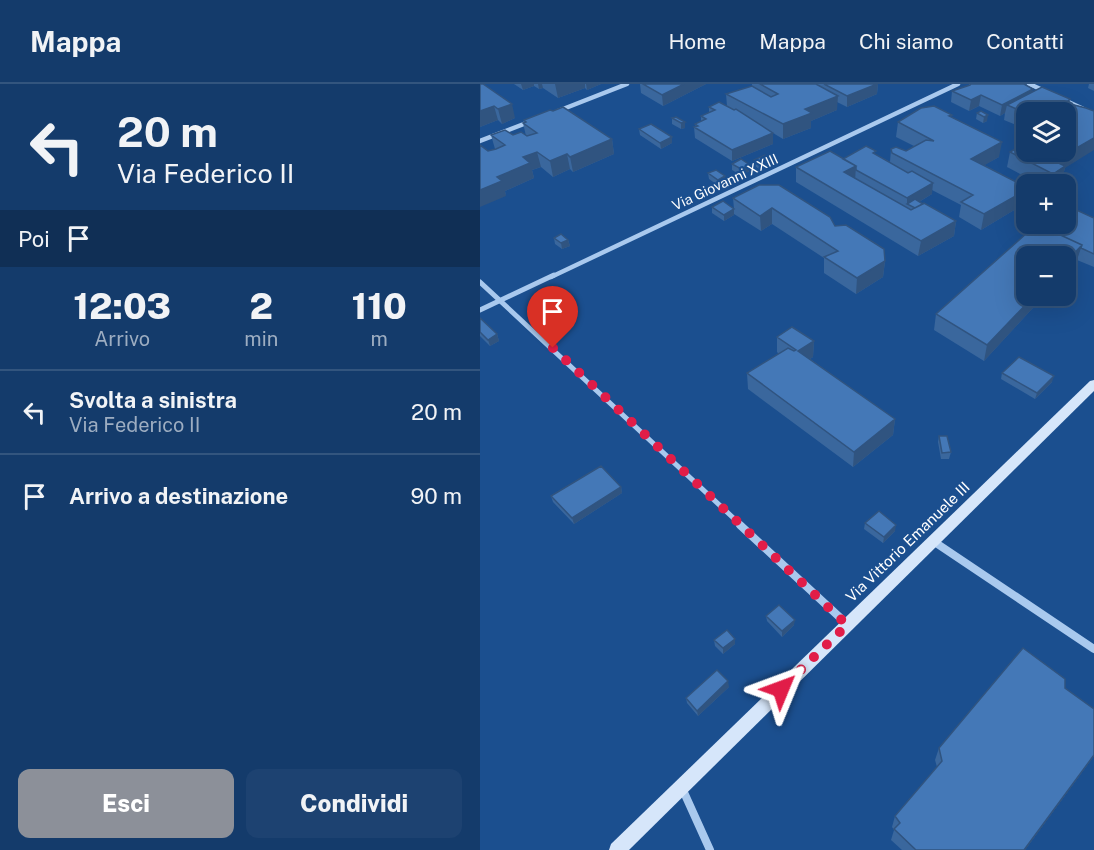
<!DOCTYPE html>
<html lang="it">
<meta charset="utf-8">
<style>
body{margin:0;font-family:"Public Sans",sans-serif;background:#1d4271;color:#f1f3f6;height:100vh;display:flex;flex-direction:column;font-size:22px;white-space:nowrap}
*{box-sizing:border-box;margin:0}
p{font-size:20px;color:#9dadc1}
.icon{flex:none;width:33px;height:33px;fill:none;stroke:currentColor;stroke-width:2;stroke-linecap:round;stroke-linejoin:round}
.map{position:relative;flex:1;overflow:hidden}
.sheet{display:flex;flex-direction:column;background:#143b6b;width:480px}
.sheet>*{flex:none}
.guide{background:#143b6b;color:#f1f3f6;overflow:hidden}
.controls{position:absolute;left:536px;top:18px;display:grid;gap:12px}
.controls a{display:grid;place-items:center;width:60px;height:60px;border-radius:12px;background:#143b6b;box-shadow:0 6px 24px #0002,0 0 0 2px #33557e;font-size:30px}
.pin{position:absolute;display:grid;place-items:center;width:51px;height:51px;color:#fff;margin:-62px -26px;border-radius:50% 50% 50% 0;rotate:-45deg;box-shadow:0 0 6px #0007}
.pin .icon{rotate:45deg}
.me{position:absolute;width:66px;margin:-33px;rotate:46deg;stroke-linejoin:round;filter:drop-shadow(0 0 4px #0008)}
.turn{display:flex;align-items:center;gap:21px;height:126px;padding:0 18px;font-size:27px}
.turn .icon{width:78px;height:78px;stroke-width:2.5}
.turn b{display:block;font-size:42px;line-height:51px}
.then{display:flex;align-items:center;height:57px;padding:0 18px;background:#0003;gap:12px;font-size:22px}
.eta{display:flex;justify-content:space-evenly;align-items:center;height:102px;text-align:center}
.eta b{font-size:36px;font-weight:800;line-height:42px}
.cta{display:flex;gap:12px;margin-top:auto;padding:12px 18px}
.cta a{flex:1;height:69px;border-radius:12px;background:#8c9099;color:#fff;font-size:24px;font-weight:800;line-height:69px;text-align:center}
.cta a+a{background:#1d4271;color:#f1f3f6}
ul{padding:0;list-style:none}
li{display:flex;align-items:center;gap:18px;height:84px;padding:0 18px;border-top:2px solid #33557e}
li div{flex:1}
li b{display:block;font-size:22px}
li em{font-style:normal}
header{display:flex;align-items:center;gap:36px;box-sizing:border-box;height:84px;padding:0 30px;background:#143b6b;border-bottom:2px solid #33557e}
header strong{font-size:28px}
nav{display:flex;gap:33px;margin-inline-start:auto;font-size:21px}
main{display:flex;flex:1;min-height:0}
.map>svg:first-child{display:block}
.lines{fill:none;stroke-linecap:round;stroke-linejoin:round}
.street-far2{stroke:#a9c9ee;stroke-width:4.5}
.street-far1{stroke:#a9c9ee;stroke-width:5}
.street{stroke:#a9c9ee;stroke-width:8}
.secondary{fill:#d6e6fa;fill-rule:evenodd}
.wall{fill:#3a679d}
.shaded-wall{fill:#305480}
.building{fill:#4478b7;stroke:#305480;stroke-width:1.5}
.route{stroke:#e11d48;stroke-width:10;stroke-dasharray:0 18}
.labels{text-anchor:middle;stroke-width:4.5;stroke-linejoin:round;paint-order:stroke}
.far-street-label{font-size:14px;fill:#fff;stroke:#1b4f8f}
.street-label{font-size:15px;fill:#fff;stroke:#1b4f8f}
</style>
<header>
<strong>Mappa</strong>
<nav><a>Home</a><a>Mappa</a><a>Chi siamo</a><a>Contatti</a></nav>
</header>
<main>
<section class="sheet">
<div class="guide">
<div class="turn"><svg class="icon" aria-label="left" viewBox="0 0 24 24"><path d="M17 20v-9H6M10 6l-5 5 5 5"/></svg><div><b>20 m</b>Via Federico II</div></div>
<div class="then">Poi<svg class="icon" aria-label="arrive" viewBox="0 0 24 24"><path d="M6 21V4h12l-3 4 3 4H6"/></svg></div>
</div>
<div class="eta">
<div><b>12:03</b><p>Arrivo</p></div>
<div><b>2</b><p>min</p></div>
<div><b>110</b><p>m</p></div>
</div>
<ul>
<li><svg class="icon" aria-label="left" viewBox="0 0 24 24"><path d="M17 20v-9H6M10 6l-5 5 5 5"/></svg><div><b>Svolta a sinistra</b><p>Via Federico II</p></div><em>20 m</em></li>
<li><svg class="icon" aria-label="arrive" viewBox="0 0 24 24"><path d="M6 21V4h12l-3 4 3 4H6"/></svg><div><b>Arrivo a destinazione</b></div><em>90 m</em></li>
</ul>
<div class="cta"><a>Esci</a><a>Condividi</a></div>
</section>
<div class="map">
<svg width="614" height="766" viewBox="0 0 614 766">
<rect width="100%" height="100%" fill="#1b4f8f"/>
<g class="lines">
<path class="street-far2" d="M549,0L565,7
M582,15L614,30
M78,27L147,0
M0,57L49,38
M71,193L478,0"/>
<path class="street-far1" d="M0,198L262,442
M0,226L74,191"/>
<path class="street" d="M260,441L367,540
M453,457L614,565
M202,704L230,766"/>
<path class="secondary" d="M614,296V307L149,766H129L131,760L610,297Z"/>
</g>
<path class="wall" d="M0,0L35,34L22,40L18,36L0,43Z
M34,0H121L107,6L105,4L78,14L63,4L59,5L54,2L43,6Z
M160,0H226L183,22L161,9Z
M272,0H398L397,10L367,23L357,18V26L331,37V44L303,55L293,49V60L252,77L215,54L214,43H216L215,40L221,37V32L229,29V23L247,22L246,10L272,3Z
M489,0H544L553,8L590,15L589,19L606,24L585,84L581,98L576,100L557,99L527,83L530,68L559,69L585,68V28H546V45L524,36L525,29L520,32L499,22L489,27L471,18L472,7L489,2Z
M609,0H614V7L608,4Z
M501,27L507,37L503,39L496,35L497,29Z
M196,33L205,44L201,45L192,40V34Z
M471,33L519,73L504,81L546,103V119L501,146L479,133L481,121L452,106V110L439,118L476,137L474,152L438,172L316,98V83L363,75L395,70L410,78L411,65L426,67L434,62L416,53L418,38Z
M44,36L132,55L134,70L93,88L90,85L73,93L61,83L52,86L54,94L25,107L26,112L8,67L15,65L11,51L46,52L43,39H44Z
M159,45L192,59L181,65L160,51Z
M274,76L290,80L279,85L275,82Z
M252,80L270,81V87L261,91L252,86Z
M228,89L245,92V98L239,102L229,95Z
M253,114L355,142L405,177L403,193L376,210L344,189V174L292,140L281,147L254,130V131L244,137L232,129V123L254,125Z
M614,134V183L597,176L504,277L454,246L456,230L565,144Z
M74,154L88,156L90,162L82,165L75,160Z
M0,234L17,250L19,257L10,262L0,252Z
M297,253L334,257L333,273L330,275L415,335L413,351L373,383L268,305L267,289L299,270L297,268Z
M522,289L572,298L555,315L521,295Z
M459,352L471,368L469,375H461L458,358Z
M141,403L142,409L94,440L73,418L71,412Z
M385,439L415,447L403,459L384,445Z
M286,532L314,541L302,553L287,537Z
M234,556L255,560L243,570L235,562Z
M249,603L218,632L207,619L206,614Z
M585,604L614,672L545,766H422L411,756L414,746L412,743L415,732L457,683L455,676L459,664Z"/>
<path class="shaded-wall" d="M41,0H54V2L43,6Z
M58,0H62L63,4L59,5Z
M75,0H105V4L78,14Z
M106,0H121L107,6Z
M204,0H226L183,22L182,11Z
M397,0H398L397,10L367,23V12Z
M553,5L551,16L527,21L525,29L520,32L522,21Z
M501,11L499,22L489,27L491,16Z
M358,12L357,26L331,37V44L303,55V40L325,25Z
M32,20L35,34L22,40L18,25Z
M14,22L18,36L0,43V27Z
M508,31L507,37L503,39L504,33Z
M205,38V44L201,45V39Z
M293,49V60L252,77V66Z
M192,53V59L181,65L180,59Z
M614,54V66L585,84L581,98L576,100H568L570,99L574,77Z
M132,55L134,70L93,88L90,73Z
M522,58L519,73L489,90L491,75Z
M57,68L61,83L52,86L54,94L25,107L26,112L0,123V106L43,73Z
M87,70L90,85L73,93L70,77Z
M289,74L290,80L279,85V79Z
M270,81V87L261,91V85Z
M376,82L375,97L364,88Z
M245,92V98L239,102L238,96Z
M453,99L452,110L432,122L427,120V114Z
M546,106V119L501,146L504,130Z
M292,124V140L281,147L280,132Z
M254,125V131L244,137V131Z
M476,137L474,152L438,172L441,157Z
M88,156L90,162L82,165L81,159Z
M602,161L597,176L585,189V179Z
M405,177L403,193L376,210L377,194Z
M554,212H564L504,277L507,261Z
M17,250L19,257L10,262L8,256Z
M334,257L333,273L318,283V267Z
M574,292L572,298L555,315L557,309Z
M415,335L413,351L373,383L374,368Z
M141,403L142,409L94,440L92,434Z
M416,441L415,447L403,459L404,453Z
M315,536L314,541L302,553V547Z
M255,555V560L243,570V564Z
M248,597L249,603L218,632L217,627Z
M614,671V672L545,766H544Z"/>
<path class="building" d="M0,0H3L32,20L18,25L14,22L0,27Z
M163,0H204L182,11Z
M280,0H336L358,12L325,25L332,29L303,40L246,10L272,2L291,13L298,10Z
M344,0H397L367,12Z
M491,0H544L553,5L522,21L501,11L491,16L472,7L490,1Z
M562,3L590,15L586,19L606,24L614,27V54L574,77L585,82L573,90L530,68L543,61L546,63V68H555L559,69L562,68H585V54L594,49L585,45V28L546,29L527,21Z
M239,18L254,26L256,25L293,49L252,66L214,43L218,42L215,40L226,35L221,32L235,26L229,23Z
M454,22L472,31L469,32L522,58L491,75L546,103V106L504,130L481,118L493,111L412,69L411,65L416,63L426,67L446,56L454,57L418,38L441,24Z
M83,23L132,55L90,73L87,70L70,77L57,68L43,73L50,79L17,93L22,97L0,106V61L8,67L16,65L25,61L11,51L25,46L33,51L41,48L47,52L57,49L43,39L46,38L44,36L70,26L73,27Z
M501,27L508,31L504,33L497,29Z
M196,33L205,38L201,39L192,34Z
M171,40L192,53L180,59L159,45Z
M386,62L396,67L393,69L428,89L432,87L453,99L427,114L376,86V82L363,75Z
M350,67L376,82L364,88L431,126L444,119L476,137L441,157L316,83Z
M285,71L289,74L279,79L274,76Z
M261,75L270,81L261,85L252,80Z
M236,86L245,92L238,96L228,89Z
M563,95L570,99L568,100H555Z
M279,101H299L350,133L355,142L366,141L404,165L405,177L377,194L344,173L358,167L292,124L280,132L253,114Z
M435,115L443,120L435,124L427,120Z
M243,117L254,125L244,131L232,123Z
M590,123L614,134V170L601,164L602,161L565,144L571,140H585V128Z
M557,140L602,161L585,179V172H546V212H554L507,261L456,230Z
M81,150L88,156L81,159L74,154Z
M0,234L17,250L8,256L0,248Z
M312,243L334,257L318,267L415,335L374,368L267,289L308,264L314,267L316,266L297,253Z
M539,273L574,292L557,309L522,289Z
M459,352H467L471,368L462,369Z
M121,382L141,403L92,434L71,412Z
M399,427L416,441L404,453L385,439Z
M299,521L315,536L302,547L286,532Z
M247,546L255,555L243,564L234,556Z
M543,564L585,595V604L614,625V671L544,766H436L414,745L420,739L415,732L462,677L459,664Z
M237,586L248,597L217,627L206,614Z"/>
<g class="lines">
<path class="route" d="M73,264L367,541L301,605"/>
</g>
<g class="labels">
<g class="far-street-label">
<text transform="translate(245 98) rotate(-25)" y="5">Via Giovanni XXIII</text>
</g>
<g class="street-label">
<text transform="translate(428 458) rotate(-44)" y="5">Via Vittorio Emanuele III</text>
</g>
</g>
</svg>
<div class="controls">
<a><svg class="icon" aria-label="layers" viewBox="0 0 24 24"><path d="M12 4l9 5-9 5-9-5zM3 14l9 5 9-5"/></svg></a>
<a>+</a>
<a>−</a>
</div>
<div class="pin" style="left:73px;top:264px;background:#d93025"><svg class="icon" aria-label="arrive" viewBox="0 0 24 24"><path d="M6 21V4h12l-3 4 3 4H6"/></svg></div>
<svg class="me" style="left:301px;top:605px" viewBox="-20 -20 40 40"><path d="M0-17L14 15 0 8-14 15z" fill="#e11d48" stroke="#fff" stroke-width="4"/></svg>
</div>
</main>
